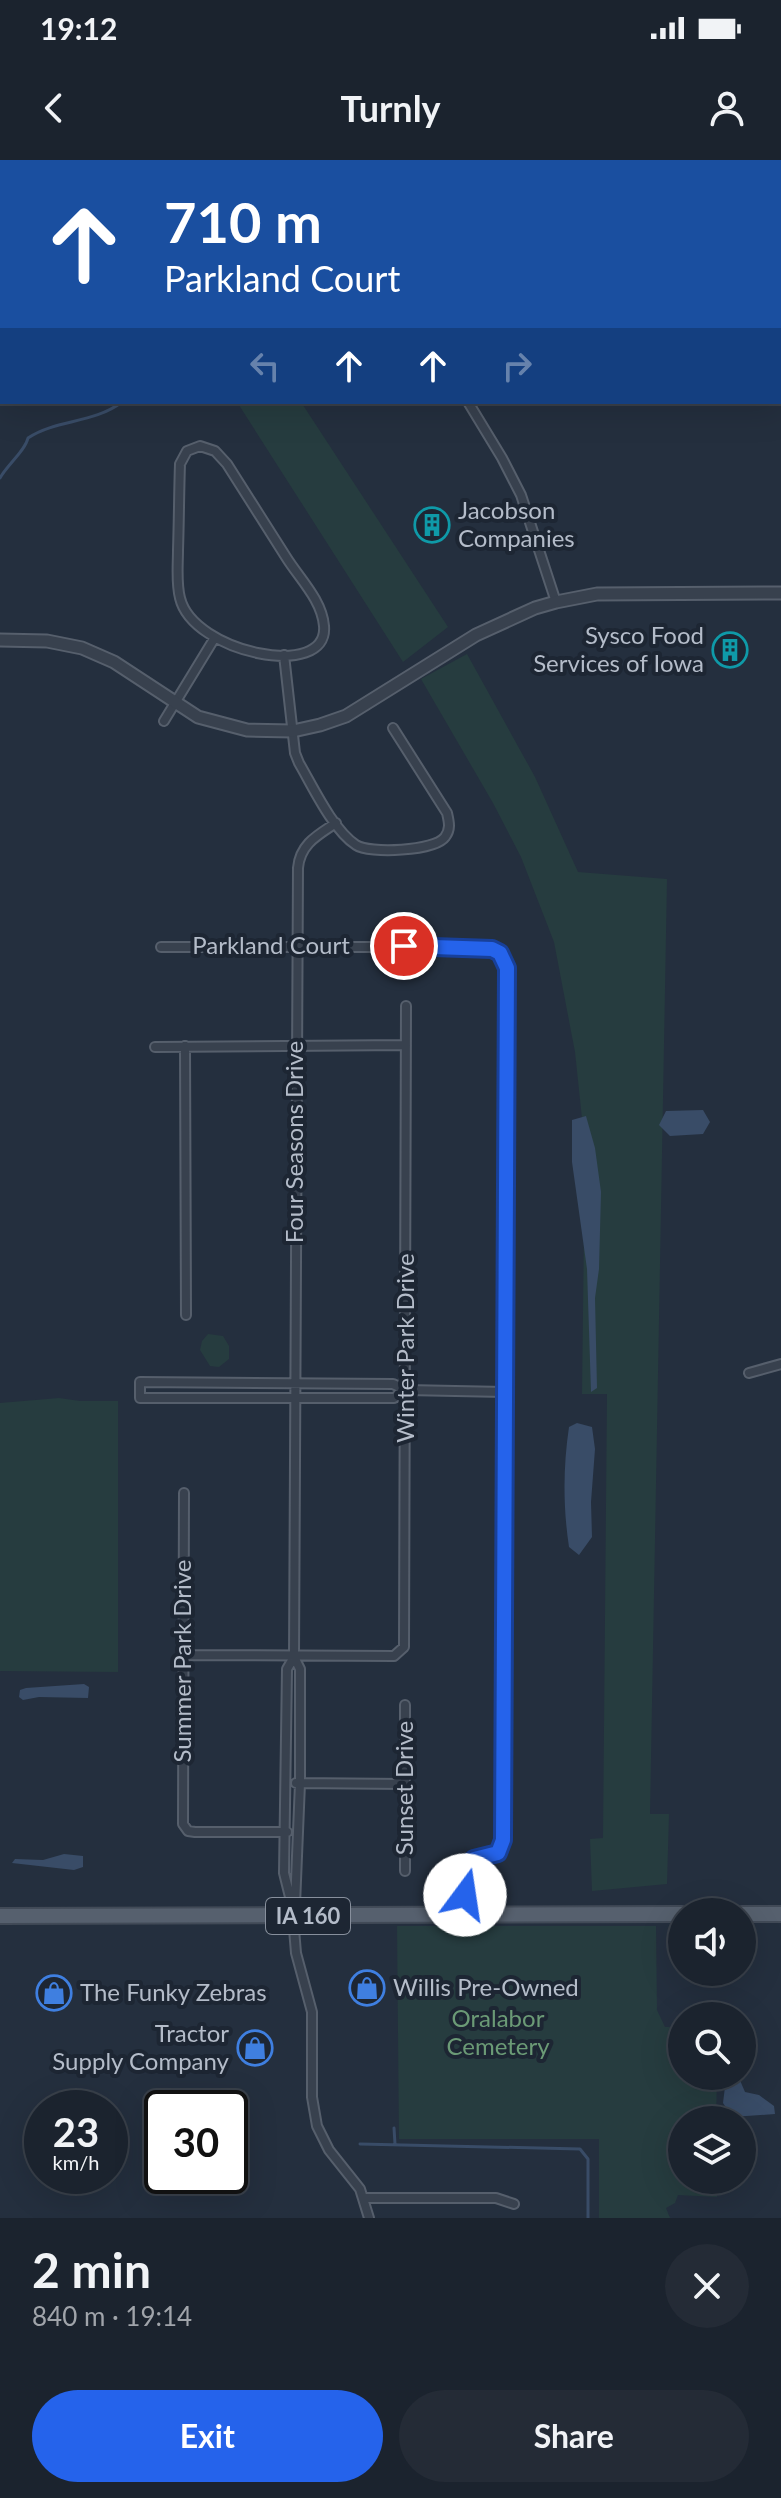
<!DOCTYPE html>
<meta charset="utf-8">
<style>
body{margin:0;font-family:Lato,sans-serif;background:#242b36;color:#f1f3f6;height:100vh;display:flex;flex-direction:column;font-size:30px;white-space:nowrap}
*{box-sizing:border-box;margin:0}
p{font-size:26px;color:#a0a4aa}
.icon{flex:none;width:44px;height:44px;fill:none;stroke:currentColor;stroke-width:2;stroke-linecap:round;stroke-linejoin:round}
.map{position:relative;height:2058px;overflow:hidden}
.side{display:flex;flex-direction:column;background:#1b232e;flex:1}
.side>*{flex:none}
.top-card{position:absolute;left:0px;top:0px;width:782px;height:244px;box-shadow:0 8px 32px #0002,0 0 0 2px #39404a;background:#1a4fa0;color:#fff;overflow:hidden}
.buttons{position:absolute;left:668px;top:1738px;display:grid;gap:16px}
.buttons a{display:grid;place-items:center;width:88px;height:88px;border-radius:50%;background:#1b232e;box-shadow:0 8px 32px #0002,0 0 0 2px #39404a;font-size:40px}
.speed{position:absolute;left:24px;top:1930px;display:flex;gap:16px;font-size:40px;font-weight:700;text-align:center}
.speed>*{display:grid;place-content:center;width:104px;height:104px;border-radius:50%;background:#1b232e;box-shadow:0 8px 32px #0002,0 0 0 2px #39404a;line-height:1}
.speed small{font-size:20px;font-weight:400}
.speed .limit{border:4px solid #111;border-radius:12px;background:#fff;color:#111}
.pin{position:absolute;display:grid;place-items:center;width:68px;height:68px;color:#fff;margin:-34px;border:4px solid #fff;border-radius:50%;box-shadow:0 2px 8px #0007}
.me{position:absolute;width:88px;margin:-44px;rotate:14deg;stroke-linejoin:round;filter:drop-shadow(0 0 6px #0008)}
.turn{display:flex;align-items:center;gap:28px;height:168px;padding:0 32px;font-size:36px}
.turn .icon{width:104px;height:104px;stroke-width:2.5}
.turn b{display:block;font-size:56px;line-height:68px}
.lanes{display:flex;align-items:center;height:76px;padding:0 32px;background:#0003;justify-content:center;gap:40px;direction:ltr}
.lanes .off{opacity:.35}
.round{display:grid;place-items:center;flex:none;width:84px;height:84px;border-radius:42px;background:#242b36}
.summary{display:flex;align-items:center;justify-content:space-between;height:136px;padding:0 32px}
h1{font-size:48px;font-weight:700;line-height:60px}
.action{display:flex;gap:16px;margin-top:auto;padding:16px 32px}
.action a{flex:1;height:92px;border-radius:48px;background:#2563eb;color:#fff;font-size:32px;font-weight:700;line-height:92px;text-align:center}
.action a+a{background:#242b36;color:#f1f3f6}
.status{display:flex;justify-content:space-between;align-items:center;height:56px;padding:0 40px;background:#1b232e;direction:ltr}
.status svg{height:22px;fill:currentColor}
header{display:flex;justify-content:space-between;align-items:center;height:104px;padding:0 32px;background:#1b232e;font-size:36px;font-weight:700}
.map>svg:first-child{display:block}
.green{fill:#263c3f}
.water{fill:#394c67}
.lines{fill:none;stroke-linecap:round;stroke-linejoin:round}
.stream{stroke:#394c67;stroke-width:3}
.minor-casing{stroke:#565f6c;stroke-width:12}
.tertiary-casing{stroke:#565f6c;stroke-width:15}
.primary-casing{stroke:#414a57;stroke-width:18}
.minor{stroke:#38414e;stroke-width:8}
.tertiary{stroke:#38414e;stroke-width:11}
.primary{stroke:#56606e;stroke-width:14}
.route-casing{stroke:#184099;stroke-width:20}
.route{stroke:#2563eb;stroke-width:14}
.labels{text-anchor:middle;stroke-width:8;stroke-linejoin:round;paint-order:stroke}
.shield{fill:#1d2633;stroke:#878f9c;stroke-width:2}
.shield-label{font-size:22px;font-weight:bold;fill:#b4bcc9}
.poi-label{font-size:24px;fill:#b4bcc9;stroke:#1d2633;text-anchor:start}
.street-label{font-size:24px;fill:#b4bcc9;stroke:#1d2633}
.park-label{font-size:24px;fill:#6b9a76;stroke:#1d2633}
</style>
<div class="status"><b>19:12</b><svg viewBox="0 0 49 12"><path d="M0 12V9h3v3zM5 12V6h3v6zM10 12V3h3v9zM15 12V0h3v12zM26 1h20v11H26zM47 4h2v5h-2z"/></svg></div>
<header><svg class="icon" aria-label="back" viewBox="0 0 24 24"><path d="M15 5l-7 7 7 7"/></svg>Turnly<svg class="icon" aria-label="person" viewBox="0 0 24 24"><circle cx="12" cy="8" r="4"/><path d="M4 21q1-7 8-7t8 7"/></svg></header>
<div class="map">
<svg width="781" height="2058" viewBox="0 0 781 2058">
<rect width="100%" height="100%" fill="#242f3e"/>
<path class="green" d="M237,242H301L448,467L403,502Z
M467,494L535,617L578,712L667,719L650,1654H669L667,1724L592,1731L590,1679L603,1678L607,1234H582L585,987L575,892L554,782L521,697L493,643L421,519Z
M208,1174L223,1176L229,1186V1199L219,1207L210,1206L200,1190L202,1181Z
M59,1238L80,1241H118V1512L0,1511V1243Z
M397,1766H656L657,1850L665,1867H682V1916H717L716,1960H682V2020H717V2037L678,2035L675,2043L666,2048L670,2058H599V1979H399Z"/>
<path class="water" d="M703,950L710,962L703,974L670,976L659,965L666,951Z
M586,956L595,988L601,1032L599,1109L595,1138L597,1228L591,1232L587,1109L572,1002V960Z
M577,1263L592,1267L595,1289L591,1342L592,1377L579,1395L569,1387C563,1347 563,1307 569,1267Z
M84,1524L89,1527L88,1538L39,1537L23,1540L19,1537L20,1530L26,1528Z
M64,1694L83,1696V1707L74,1710L12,1703L15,1699L43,1700Z
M731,1916L739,1918L745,1932L759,1935L774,1946L775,1954L732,1957L723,1943L726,1919Z"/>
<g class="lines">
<path class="stream" d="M0,318C8,304 25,291 28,278C57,259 93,264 122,242
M394,1968L395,1984
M360,1984L580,1989L588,1999V2058"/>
<defs>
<path id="minor" d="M399,2V0
M780,55H781
M780,129L781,128
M780,210H781
M468,242L502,298L521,335L556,442
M200,286L215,291L227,304C247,335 266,366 286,397C299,418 322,440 324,466C329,521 193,493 180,438C176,423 178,405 178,390C179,361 179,332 180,304L187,291Z
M284,495L295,593L299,603C313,627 333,670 356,685C369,694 435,691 445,677C451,669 449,662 447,653L393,568
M164,561L214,479
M336,663C318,675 300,684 298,708L294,1497L300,1509V1623L294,1769L296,1793L312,1852V1937L317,1966L329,1990L360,2029L369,2058
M161,787H483L500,793L507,808L503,1680L498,1693L474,1699L468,1704L464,1754
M185,886L186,1155
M155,887L406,885
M749,1213L781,1204
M406,1230L394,1238H140V1222L393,1224L406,1230L505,1232
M184,1333L183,1664L188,1671L195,1672H287
M183,1495L394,1496L404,1487L406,846
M296,1623L405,1624
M405,1711V1545
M292,1745L284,1713L287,1509L294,1497
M365,2038H496L514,2044"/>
<path id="tertiary" d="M0,480L47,481L82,488L114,502L198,557L247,570L293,571L320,565L346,556L476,475L535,448L556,442L597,434L781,433"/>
<path id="primary" d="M742,1754H781
M0,1756L682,1754"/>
</defs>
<use href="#minor" class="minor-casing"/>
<use href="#tertiary" class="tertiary-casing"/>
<use href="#primary" class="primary-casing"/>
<use href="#minor" class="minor"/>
<use href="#tertiary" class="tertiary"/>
<use href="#primary" class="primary"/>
</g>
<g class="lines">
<defs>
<path id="route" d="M404,786L492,789L500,793L507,808L503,1680L498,1693L474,1699L468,1704L465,1735"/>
</defs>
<use href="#route" class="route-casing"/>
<use href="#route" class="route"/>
</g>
<defs>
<symbol id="building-ring" viewBox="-11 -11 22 22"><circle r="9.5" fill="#1d2633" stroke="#0f9aa8" stroke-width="1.5"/><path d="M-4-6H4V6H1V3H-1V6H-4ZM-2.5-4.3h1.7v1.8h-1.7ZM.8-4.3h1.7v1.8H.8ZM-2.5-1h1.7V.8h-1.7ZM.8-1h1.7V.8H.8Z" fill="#0f9aa8"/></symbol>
<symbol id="shop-ring" viewBox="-11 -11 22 22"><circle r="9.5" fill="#1d2633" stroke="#3f7fe0" stroke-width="1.5"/><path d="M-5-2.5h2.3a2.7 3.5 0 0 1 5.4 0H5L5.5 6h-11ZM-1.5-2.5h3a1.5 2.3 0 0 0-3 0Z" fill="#3f7fe0"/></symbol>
</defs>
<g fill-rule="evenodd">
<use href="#building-ring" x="412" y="345" width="40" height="40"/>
<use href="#building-ring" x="710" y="470" width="40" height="40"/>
<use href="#shop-ring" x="347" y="1808" width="40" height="40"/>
<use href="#shop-ring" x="34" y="1813" width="40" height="40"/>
<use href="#shop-ring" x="235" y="1868" width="40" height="40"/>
</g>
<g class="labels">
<rect class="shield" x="266" y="1738" width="84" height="36" rx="6"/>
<g class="shield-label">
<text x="308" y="1764">IA 160</text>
</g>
<g class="poi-label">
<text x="458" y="359">Jacobson<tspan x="458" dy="28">Companies</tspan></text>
<text x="704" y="484" text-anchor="end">Sysco Food<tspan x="704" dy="28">Services of Iowa</tspan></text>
<text x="393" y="1836">Willis Pre-Owned</text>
<text x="80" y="1841">The Funky Zebras</text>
<text x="229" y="1882" text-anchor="end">Tractor<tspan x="229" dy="28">Supply Company</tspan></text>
</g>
<g class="street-label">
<text x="271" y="794">Parkland Court</text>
<text transform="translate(295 982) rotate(-90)" y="8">Four Seasons Drive</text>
<text transform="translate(406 1188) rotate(-90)" y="8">Winter Park Drive</text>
<text transform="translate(183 1501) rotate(-90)" y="8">Summer Park Drive</text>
<text transform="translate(405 1628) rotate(-90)" y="8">Sunset Drive</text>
</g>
<g class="park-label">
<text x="498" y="1867">Oralabor<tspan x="498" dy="28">Cemetery</tspan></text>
</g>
</g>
</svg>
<div class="buttons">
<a><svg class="icon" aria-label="sound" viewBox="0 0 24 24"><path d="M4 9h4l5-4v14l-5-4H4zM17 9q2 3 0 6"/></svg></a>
<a><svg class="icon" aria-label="search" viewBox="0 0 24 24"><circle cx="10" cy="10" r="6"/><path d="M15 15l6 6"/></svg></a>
<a><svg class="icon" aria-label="layers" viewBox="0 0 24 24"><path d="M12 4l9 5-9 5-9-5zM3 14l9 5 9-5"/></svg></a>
</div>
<div class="speed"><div>23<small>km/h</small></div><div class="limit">30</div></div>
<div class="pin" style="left:404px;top:786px;background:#d93025"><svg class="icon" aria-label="arrive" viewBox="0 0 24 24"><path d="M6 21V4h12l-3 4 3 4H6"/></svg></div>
<svg class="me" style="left:465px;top:1735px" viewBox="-20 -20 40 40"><circle r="19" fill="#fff"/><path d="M0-13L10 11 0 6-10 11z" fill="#2563eb"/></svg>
<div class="top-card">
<div class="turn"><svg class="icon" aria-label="ahead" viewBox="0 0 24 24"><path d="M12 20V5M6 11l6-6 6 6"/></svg><div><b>710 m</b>Parkland Court</div></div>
<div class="lanes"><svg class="icon off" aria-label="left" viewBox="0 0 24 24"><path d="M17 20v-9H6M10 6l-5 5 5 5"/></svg><svg class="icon" aria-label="ahead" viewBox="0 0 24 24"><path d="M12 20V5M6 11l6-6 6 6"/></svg><svg class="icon" aria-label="ahead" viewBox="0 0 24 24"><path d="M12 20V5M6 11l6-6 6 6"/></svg><svg class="icon off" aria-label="right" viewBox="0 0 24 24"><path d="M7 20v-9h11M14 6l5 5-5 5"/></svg></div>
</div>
</div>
<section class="side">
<div class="summary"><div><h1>2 min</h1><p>840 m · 19:14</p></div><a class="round"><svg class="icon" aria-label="close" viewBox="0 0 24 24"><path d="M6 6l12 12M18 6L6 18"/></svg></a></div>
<div class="action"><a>Exit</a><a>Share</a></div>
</section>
